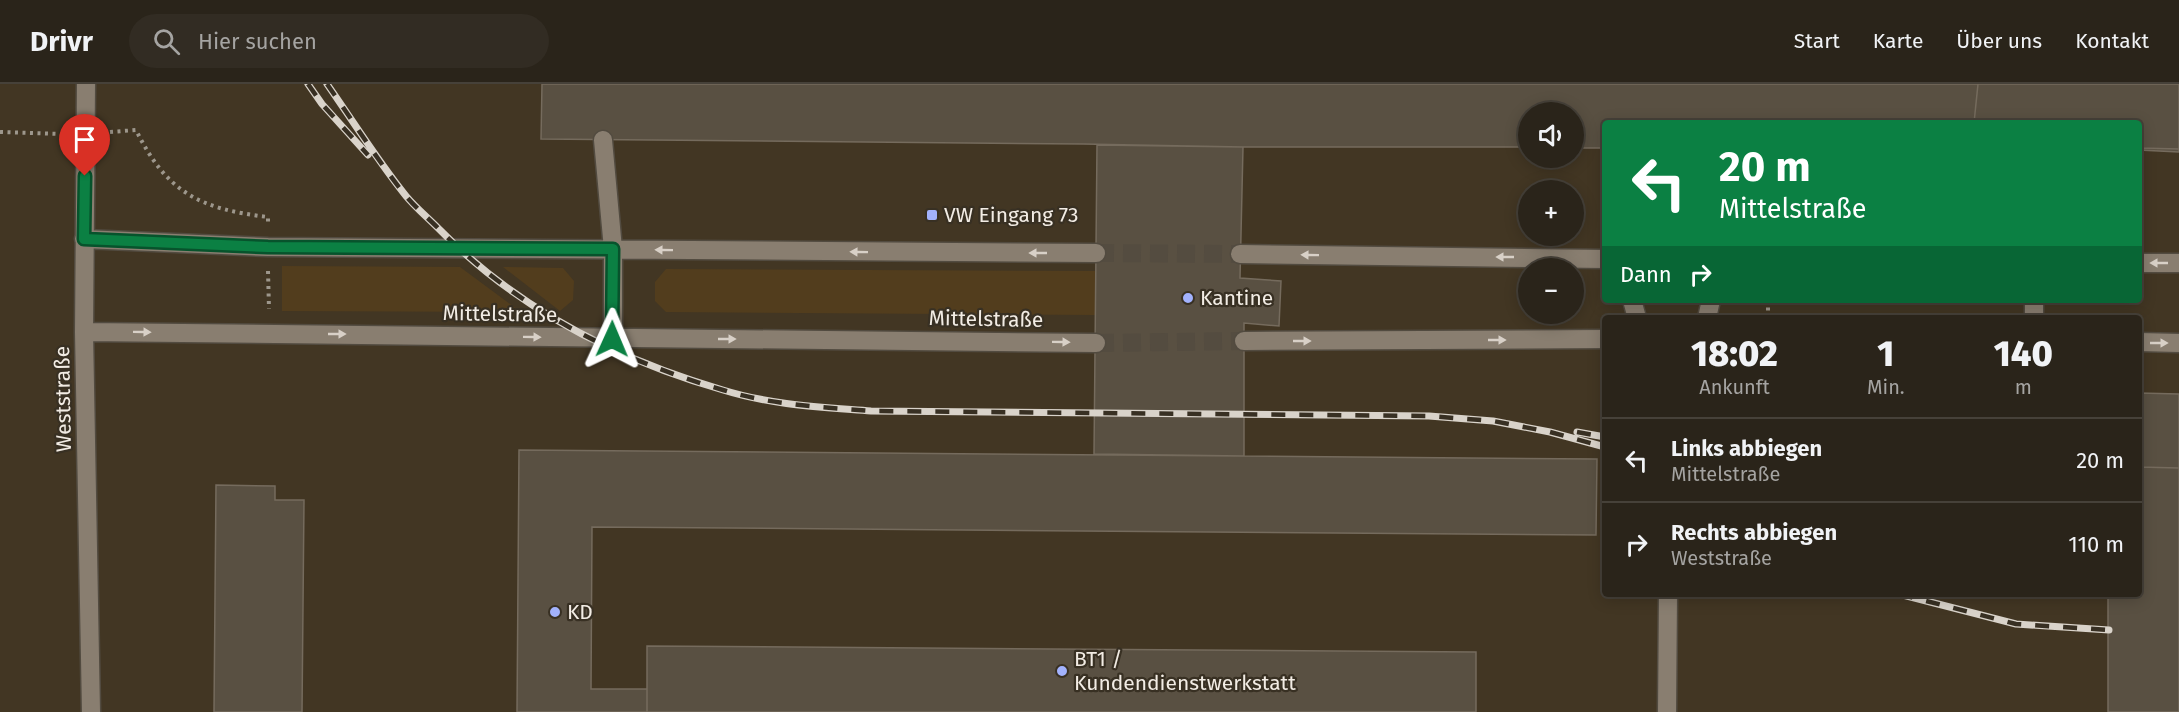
<!DOCTYPE html>
<html lang="de">
<meta charset="utf-8">
<style>
body{margin:0;font-family:"Fira Sans",sans-serif;background:#322c23;color:#f1f3f6;height:100vh;display:flex;flex-direction:column;font-size:22px;white-space:nowrap}
*{box-sizing:border-box;margin:0}
p{font-size:20px;color:#a5a4a2}
.icon{flex:none;width:33px;height:33px;fill:none;stroke:currentColor;stroke-width:2;stroke-linecap:round;stroke-linejoin:round}
.map{position:relative;flex:1;overflow:hidden}
.drawer{position:absolute;left:1602px;top:231px;width:540px;height:282px;display:flex;flex-direction:column;background:#2a241a;border-radius:6px;box-shadow:0 3px 15px #0003,0 0 0 2px #464139}
.drawer>*{flex:none}
.hud{position:absolute;left:1602px;top:36px;width:540px;height:183px;border-radius:6px;box-shadow:0 3px 15px #0003,0 0 0 2px #464139;background:#0b8043;color:#fff;overflow:hidden}
.tools{position:absolute;left:1518px;top:18px;display:grid;gap:12px}
.tools a{display:grid;place-items:center;width:66px;height:66px;border-radius:50%;background:#2a241a;box-shadow:0 3px 15px #0003,0 0 0 2px #464139;font-size:30px}
.pin{position:absolute;display:grid;place-items:center;width:51px;height:51px;color:#fff;margin:-62px -26px;border-radius:50% 50% 50% 0;rotate:-45deg;box-shadow:0 0 6px #0007}
.pin .icon{rotate:45deg}
.me{position:absolute;width:66px;margin:-33px;rotate:1deg;stroke-linejoin:round;filter:drop-shadow(0 0 4px #0008)}
.turn{display:flex;align-items:center;gap:21px;height:126px;padding:0 18px;font-size:27px}
.turn .icon{width:78px;height:78px;stroke-width:2.5}
.turn b{display:block;font-size:42px;line-height:51px}
.then{display:flex;align-items:center;height:57px;padding:0 18px;background:#0003;gap:12px;font-size:22px}
.eta{display:flex;justify-content:space-evenly;align-items:center;height:102px;text-align:center}
.eta b{font-size:36px;font-weight:800;line-height:42px}
ul{padding:0;list-style:none}
li{display:flex;align-items:center;gap:18px;height:84px;padding:0 18px;border-top:2px solid #464139}
li div{flex:1}
li b{display:block;font-size:22px}
li em{font-style:normal}
header{display:flex;align-items:center;gap:36px;box-sizing:border-box;height:84px;padding:0 30px;background:#2a241a;border-bottom:2px solid #464139}
header strong{font-size:28px}
nav{display:flex;gap:33px;margin-inline-start:auto;font-size:21px}
.search{width:420px;height:54px;background:#322c23;display:flex;align-items:center;gap:15px;box-sizing:border-box;padding:0 21px;border-radius:33px;color:#a5a4a2;font-size:22px}
.map>svg:first-child{display:block}
.built{fill:#423623;fill-rule:evenodd}
.green{fill:#523d1d}
.building{fill:#595042;stroke:#756b5d;stroke-width:1.5}
.lines{fill:none;stroke-linecap:round;stroke-linejoin:round}
.minor-tunnel{stroke:#544c40;stroke-width:18;stroke-dasharray:18 9;stroke-linecap:butt}
.minor-casing{stroke:#524b40;stroke-width:21}
.path{stroke:#9d978c;stroke-width:4;stroke-dasharray:3 4.5;stroke-linecap:butt}
.minor{stroke:#897e70;stroke-width:18}
.rail-casing{stroke:#d9d3ca;stroke-width:7}
.rail{stroke:#383023;stroke-width:4.5;stroke-dasharray:14;stroke-linecap:butt}
.oneway{fill:#d8d0c7}
.route-casing{stroke:#07532c;stroke-width:15}
.route{stroke:#0b8043;stroke-width:10}
.poi-dot{fill:#a2b2fd;stroke:#383023;stroke-width:2}
.labels{text-anchor:middle;stroke-width:4.5;stroke-linejoin:round;paint-order:stroke}
.poi-label{font-size:21px;fill:#f2ece4;stroke:#383023;text-anchor:start}
.street-label{font-size:21px;fill:#f2ece4;stroke:#383023}
</style>
<header>
<strong>Drivr</strong>
<div class="search"><svg class="icon" aria-label="search" viewBox="0 0 24 24"><circle cx="10" cy="10" r="6"/><path d="M15 15l6 6"/></svg>Hier suchen</div>
<nav><a>Start</a><a>Karte</a><a>Über uns</a><a>Kontakt</a></nav>
</header>
<div class="map">
<svg width="2179" height="628" viewBox="0 0 2179 628">
<rect width="100%" height="100%" fill="#383023"/>
<path class="built" d="M0,0H2179V628H0ZM1528,28H1574V74H1528ZM1605,39H2139V216H1605ZM1528,106H1574V152H1528ZM1528,184H1574V230H1528ZM1605,234H2139V510H1605Z"/>
<path class="green" d="M282,182L460,183L521,228L282,227Z
M503,183L563,184L574,197L573,216L560,227Z
M666,185L1096,187V231L666,228L655,217V198Z"/>
<path class="building" d="M542,0H2179V68L2139,66V39H1605V64H1574V28H1528V63H1243L1083,60L541,55Z
M542,0H1978L1974,39H1605V64H1574V28H1528V63H1243L1083,60L541,55Z
M1978,0H2179V65L2139,64V39H1974Z
M1097,61L1243,63L1240,194L1281,197L1279,242L1244,239V372L1094,370Z
M2139,309L2179,310V384L2139,383Z
M519,366L1597,375L1596,451L592,443L591,605H647V628H517Z
M2139,383L2179,384V628H2108V510H2139Z
M216,401L275,402V416H304L302,628H214Z
M647,562L1476,568V628H647Z"/>
<g class="lines">
<path class="minor-tunnel" d="M1096,169L1240,170
M1096,259L1244,257"/>
<defs>
<path id="minor" d="M86,0L84,248L91,628
M603,56L613,165V254
M84,155L268,163L1096,169
M1240,170L1605,175
M2139,179H2179
M1632,216L1637,234
M1707,234L1711,216
M2034,234V216
M84,248L1096,259
M1244,257L1605,255
M2139,258L2179,259
M1667,628L1668,510"/>
</defs>
<use href="#minor" class="minor-casing"/>
<path class="path" d="M0,48L60,50
M110,48L136,46C167,109 200,125 268,133V138
M268,187L269,225
M1768,234V216"/>
<use href="#minor" class="minor"/>
<defs>
<path id="rail" d="M308,0L322,20L368,71
M327,0C353,37 377,76 406,112C415,123 427,133 438,144C516,224 616,275 723,306C771,321 821,323 871,327L1429,332L1493,337L1550,348L1605,363
M1577,348L1605,353
M1899,510L2016,540L2109,546"/>
</defs>
<use href="#rail" class="rail-casing"/>
<use href="#rail" class="rail"/>
</g>
<defs><path id="oneway-solid" d="M-6-.8H1V-3.2L6.5 0L1 3.2V.8H-6Z" transform="scale(1.5)"/></defs>
<g class="oneway">
<use href="#oneway-solid" transform="translate(664 166) rotate(-179)"/>
<use href="#oneway-solid" transform="translate(859 168) rotate(-179)"/>
<use href="#oneway-solid" transform="translate(1038 169) rotate(-180)"/>
<use href="#oneway-solid" transform="translate(1310 171) rotate(-179)"/>
<use href="#oneway-solid" transform="translate(1505 173) rotate(-180)"/>
<use href="#oneway-solid" transform="translate(2159 179) rotate(-180)"/>
<use href="#oneway-solid" transform="translate(142 248) rotate(1)"/>
<use href="#oneway-solid" transform="translate(337 250)"/>
<use href="#oneway-solid" transform="translate(532 253) rotate(1)"/>
<use href="#oneway-solid" transform="translate(727 255)"/>
<use href="#oneway-solid" transform="translate(1497 256)"/>
<use href="#oneway-solid" transform="translate(1302 257)"/>
<use href="#oneway-solid" transform="translate(1061 258) rotate(1)"/>
<use href="#oneway-solid" transform="translate(2159 259)"/>
</g>
<g class="lines">
<defs>
<path id="route" d="M85,92L84,155L268,163L613,165L612,255"/>
</defs>
<use href="#route" class="route-casing"/>
<use href="#route" class="route"/>
</g>
<g class="poi-dot">
<rect x="926" y="125" width="12" height="12" rx="3"/>
<circle cx="1188" cy="214" r="6"/>
<circle cx="555" cy="528" r="6"/>
<circle cx="1062" cy="587" r="6"/>
</g>
<g class="labels">
<g class="poi-label">
<text x="944" y="138">VW Eingang 73</text>
<text x="1200" y="221">Kantine</text>
<text x="567" y="535">KD</text>
<text x="1074" y="582">BT1 /<tspan x="1074" dy="24">Kundendienstwerkstatt</tspan></text>
</g>
<g class="street-label">
<text transform="translate(500 230) rotate(1)" y="7">Mittelstraße</text>
<text transform="translate(986 235) rotate(1)" y="7">Mittelstraße</text>
<text transform="translate(63 315) rotate(-91)" y="7">Weststraße</text>
</g>
</g>
</svg>
<div class="tools">
<a><svg class="icon" aria-label="sound" viewBox="0 0 24 24"><path d="M4 9h4l5-4v14l-5-4H4zM17 9q2 3 0 6"/></svg></a>
<a>+</a>
<a>−</a>
</div>
<div class="pin" style="left:85px;top:92px;background:#d93025"><svg class="icon" aria-label="arrive" viewBox="0 0 24 24"><path d="M6 21V4h12l-3 4 3 4H6"/></svg></div>
<svg class="me" style="left:612px;top:255px" viewBox="-20 -20 40 40"><path d="M0-17L14 15 0 8-14 15z" fill="#0b8043" stroke="#fff" stroke-width="4"/></svg>
<div class="hud">
<div class="turn"><svg class="icon" aria-label="left" viewBox="0 0 24 24"><path d="M17 20v-9H6M10 6l-5 5 5 5"/></svg><div><b>20 m</b>Mittelstraße</div></div>
<div class="then">Dann<svg class="icon" aria-label="right" viewBox="0 0 24 24"><path d="M7 20v-9h11M14 6l5 5-5 5"/></svg></div>
</div>
<section class="drawer">
<div class="eta">
<div><b>18:02</b><p>Ankunft</p></div>
<div><b>1</b><p>Min.</p></div>
<div><b>140</b><p>m</p></div>
</div>
<ul>
<li><svg class="icon" aria-label="left" viewBox="0 0 24 24"><path d="M17 20v-9H6M10 6l-5 5 5 5"/></svg><div><b>Links abbiegen</b><p>Mittelstraße</p></div><em>20 m</em></li>
<li><svg class="icon" aria-label="right" viewBox="0 0 24 24"><path d="M7 20v-9h11M14 6l5 5-5 5"/></svg><div><b>Rechts abbiegen</b><p>Weststraße</p></div><em>110 m</em></li>
</ul>
</section>
</div>
